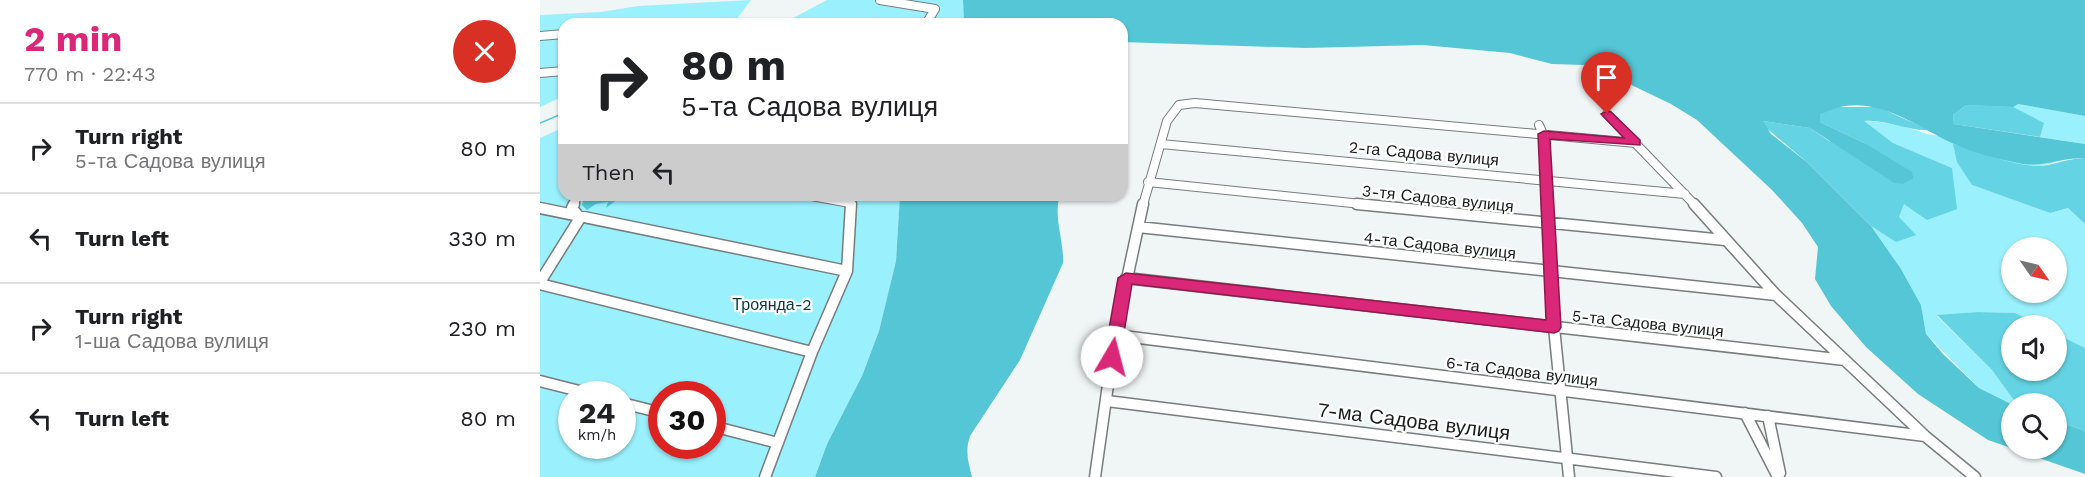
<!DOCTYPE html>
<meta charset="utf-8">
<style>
body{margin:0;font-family:"Work Sans",sans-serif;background:#f2f2f2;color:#202124;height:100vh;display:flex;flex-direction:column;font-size:22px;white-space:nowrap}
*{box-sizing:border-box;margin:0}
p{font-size:20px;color:#757577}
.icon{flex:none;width:33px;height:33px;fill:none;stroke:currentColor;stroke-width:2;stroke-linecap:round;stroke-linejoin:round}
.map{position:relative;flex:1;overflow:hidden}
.drawer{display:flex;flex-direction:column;background:#fff;width:540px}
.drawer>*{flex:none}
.top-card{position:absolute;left:18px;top:18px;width:570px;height:183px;border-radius:18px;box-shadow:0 2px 4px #0004;background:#fff;color:#202124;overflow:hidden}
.needle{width:39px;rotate:124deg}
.controls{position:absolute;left:1461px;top:237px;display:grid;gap:12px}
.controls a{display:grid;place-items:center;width:66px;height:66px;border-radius:50%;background:#fff;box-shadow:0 2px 4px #0004;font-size:30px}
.speed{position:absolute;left:18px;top:381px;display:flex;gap:12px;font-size:30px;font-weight:700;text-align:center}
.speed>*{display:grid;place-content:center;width:78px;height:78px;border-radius:50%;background:#fff;box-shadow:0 2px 4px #0004;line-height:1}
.speed small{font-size:15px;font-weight:400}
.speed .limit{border:9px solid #d22;background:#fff;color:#111}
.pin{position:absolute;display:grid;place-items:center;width:51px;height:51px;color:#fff;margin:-62px -26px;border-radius:50% 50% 50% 0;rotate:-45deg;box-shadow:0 0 6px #0007}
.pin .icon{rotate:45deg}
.me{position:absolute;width:66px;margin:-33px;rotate:8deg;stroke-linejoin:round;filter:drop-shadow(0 0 4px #0008)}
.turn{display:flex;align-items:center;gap:21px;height:126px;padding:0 24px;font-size:27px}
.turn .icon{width:78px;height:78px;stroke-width:2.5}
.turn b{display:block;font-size:42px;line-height:51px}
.then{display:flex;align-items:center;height:57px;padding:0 24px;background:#0003;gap:12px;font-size:22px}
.round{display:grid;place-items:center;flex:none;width:63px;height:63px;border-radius:32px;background:#f2f2f2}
.overview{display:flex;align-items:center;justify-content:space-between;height:102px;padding:0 24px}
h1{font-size:36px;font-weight:700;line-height:45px;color:#db2777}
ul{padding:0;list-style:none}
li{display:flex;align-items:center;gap:18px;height:90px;padding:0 24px;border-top:2px solid #e0e0e0}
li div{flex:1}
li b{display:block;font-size:22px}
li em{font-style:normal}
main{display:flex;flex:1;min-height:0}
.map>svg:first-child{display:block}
.green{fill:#9af0fd;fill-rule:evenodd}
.forest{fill:#64d3e3}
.water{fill:#55c6d5}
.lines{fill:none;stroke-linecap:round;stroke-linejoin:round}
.stream{stroke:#55c6d5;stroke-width:1.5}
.minor-far1-casing{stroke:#777c7c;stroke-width:10}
.minor-casing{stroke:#777c7c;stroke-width:13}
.minor-far1{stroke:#fff;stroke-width:8}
.minor{stroke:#fff;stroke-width:10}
.route{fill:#db2777;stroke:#8e194d;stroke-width:1.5}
.labels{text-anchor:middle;stroke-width:4.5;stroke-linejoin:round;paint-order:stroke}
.street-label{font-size:16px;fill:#191b1b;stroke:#fff}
.park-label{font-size:16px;fill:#033a41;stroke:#fff}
.near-street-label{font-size:20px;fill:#191b1b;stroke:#fff}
</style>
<main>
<section class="drawer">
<div class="overview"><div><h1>2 min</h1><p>770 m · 22:43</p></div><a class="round" style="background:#d93025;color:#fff"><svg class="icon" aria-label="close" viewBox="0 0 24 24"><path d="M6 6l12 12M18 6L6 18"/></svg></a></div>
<ul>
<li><svg class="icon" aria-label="right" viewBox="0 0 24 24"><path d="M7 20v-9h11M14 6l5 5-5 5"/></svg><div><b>Turn right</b><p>5-та Садова вулиця</p></div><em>80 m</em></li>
<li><svg class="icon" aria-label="left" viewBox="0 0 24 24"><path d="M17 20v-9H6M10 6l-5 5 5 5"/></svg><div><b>Turn left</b></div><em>330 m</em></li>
<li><svg class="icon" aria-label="right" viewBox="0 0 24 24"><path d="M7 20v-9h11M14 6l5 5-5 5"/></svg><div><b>Turn right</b><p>1-ша Садова вулиця</p></div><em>230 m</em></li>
<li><svg class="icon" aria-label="left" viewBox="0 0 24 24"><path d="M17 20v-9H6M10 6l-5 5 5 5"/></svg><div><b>Turn left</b></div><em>80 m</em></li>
</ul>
</section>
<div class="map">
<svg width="1545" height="477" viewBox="0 0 1545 477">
<rect width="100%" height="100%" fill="#f0f5f5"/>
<path class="green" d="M211,0L193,24H24V96L0,107V15L61,12L98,6Z
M287,0H423L424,24H242Z
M1357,93L1478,104L1545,116V144L1500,137L1504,123Z
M1323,121C1345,121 1368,127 1387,134L1545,159L1533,157L1432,185L1510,213L1528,208L1545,224V348L1517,334L1516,326L1500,325L1475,313L1438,312L1397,316L1452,370L1476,403L1471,404L1439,388L1386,334L1381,305L1361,269L1331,226L1357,242L1359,217L1364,203L1412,168L1353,143ZM1472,248H1516V292H1472Z
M24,127V195H360L356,261L339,331L322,376L287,444L275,477H0V138ZM32,394H82V446H32ZM122,394H172V446H122Z"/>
<path class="forest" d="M1426,105L1473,107L1504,123L1500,137L1414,124L1413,115Z
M1294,107H1338L1389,130C1366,131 1347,119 1324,121L1353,143L1412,168L1417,209L1387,220L1364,204L1359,217L1376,235L1356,242L1331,226L1268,163L1224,126L1223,121L1270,128L1289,141L1326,144L1280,122V115Z
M1413,144C1439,152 1467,164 1495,166C1512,167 1527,157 1545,159V224L1528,208L1510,213L1432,185L1417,162Z
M1438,312L1475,313L1500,325L1472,326V370H1516L1517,334L1545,348V431L1517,421L1516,404L1476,403L1452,370L1397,315Z"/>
<path class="water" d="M423,0H1545V116L1478,104L1473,107L1426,105L1413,115L1414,124L1545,144V159C1521,156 1505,169 1478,163C1457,159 1431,152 1412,143C1370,123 1327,88 1280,115V122L1326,144L1372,172L1373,178L1363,184L1354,183L1270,128L1223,121L1231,134L1268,163L1331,226L1361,269L1381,305L1386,334L1403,354L1439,388L1471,404L1472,448H1516L1517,421L1545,431V474L1448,440L1378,394L1326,347L1291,306L1275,279L1278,247L1262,223L1232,190L1157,120L1131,104L1056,68L1044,65L1012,64L970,53L883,45L766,48L582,42V24H424Z
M45,195H81L82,196L66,208L68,202L56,204L47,210L42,205Z
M360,195H520C513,217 524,240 523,263L480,360L430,436C425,450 428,463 432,477H275L287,444L322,376L339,331L356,261Z"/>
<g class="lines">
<path class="stream" d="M0,123L24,113"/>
<defs>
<path id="minor-far1" d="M340,0L395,9L386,24
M164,24H167
M0,36L24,34
M0,73L24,71
M1067,114L1155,205
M999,125L1003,134L1007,205
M621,144L1145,194
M608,182L831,205
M266,195L310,203
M33,205L38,195
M310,205L311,195
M603,205L627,121L639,105L655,103L1096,143"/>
<path id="minor" d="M817,204L1185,240
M1007,204L1014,327L1029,477
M1154,204L1236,295L1385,436L1435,477
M0,208L307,271
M598,227L1236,295
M586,278L1305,360
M0,282L40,218L32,208L34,204
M0,284L272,352
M575,335L1385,436
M0,381L51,394
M567,401L1176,477
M82,403L122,413
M1205,413L1238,477
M1228,416L1240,473
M172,426L238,443
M225,477L272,352L307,271L311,204
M555,477L575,335L603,204"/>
</defs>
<use href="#minor-far1" class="minor-far1-casing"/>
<use href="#minor" class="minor-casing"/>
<use href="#minor-far1" class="minor-far1"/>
<use href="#minor" class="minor"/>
</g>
<path class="route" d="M1067,111L1071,112L1100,140V145L1010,139L1021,327L1019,331L1014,333L592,284L580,357L578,362L572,363L567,362L564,357L578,278L586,273L1006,320L998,134L1004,131L1084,138L1061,114Z"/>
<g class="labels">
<g class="street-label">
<text transform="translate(884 153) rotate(5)" y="6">2-га Садова вулиця</text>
<text transform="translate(898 198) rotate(6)" y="6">3-тя Садова вулиця</text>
<text transform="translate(900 245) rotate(6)" y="6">4-та Садова вулиця</text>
<text transform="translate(1108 323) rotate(6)" y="6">5-та Садова вулиця</text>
<text transform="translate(982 371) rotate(7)" y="6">6-та Садова вулиця</text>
</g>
<g class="park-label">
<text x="232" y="310">Троянда-2</text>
</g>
<g class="near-street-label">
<text transform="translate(874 421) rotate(7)" y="7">7-ма Садова вулиця</text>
</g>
</g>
</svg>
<div class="controls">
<a><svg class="needle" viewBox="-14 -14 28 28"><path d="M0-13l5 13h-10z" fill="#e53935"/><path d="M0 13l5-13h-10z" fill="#757577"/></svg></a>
<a><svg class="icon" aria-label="sound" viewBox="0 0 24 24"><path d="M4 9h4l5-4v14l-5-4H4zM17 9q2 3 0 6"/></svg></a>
<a><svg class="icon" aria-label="search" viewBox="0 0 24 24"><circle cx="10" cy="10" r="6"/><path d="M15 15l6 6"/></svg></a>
</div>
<div class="speed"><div>24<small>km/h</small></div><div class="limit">30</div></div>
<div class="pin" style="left:1067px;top:114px;background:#d93025"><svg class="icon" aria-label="arrive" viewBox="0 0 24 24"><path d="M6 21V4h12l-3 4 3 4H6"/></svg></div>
<svg class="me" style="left:572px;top:357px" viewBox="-20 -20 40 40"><circle r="19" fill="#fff"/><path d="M0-13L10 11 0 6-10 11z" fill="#db2777"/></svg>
<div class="top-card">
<div class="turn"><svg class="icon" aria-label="right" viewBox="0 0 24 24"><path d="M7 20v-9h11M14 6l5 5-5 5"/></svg><div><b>80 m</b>5-та Садова вулиця</div></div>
<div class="then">Then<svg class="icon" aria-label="left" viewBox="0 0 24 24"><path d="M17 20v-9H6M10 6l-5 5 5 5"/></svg></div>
</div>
</div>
</main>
